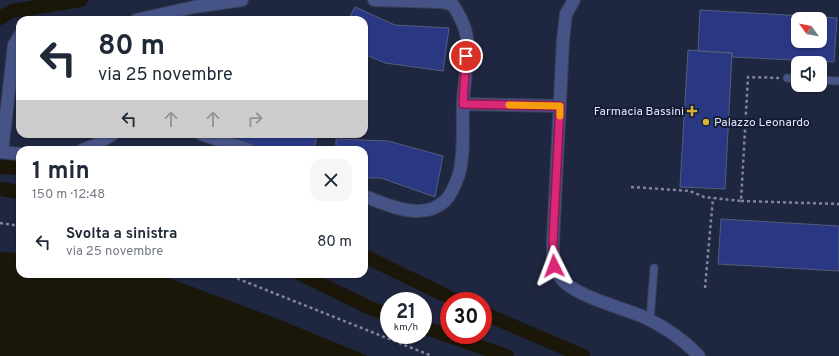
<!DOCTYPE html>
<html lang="it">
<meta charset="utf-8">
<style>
body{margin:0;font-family:Overpass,sans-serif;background:#f6f6f7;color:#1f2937;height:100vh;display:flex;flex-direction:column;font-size:15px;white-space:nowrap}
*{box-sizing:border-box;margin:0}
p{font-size:13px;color:#747a83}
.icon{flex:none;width:22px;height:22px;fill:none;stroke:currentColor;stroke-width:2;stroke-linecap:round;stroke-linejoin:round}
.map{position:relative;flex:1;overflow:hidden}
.sheet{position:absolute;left:16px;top:146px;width:352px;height:132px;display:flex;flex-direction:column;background:#fff;border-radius:12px;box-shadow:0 1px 3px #0004}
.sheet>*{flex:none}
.top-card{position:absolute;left:16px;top:16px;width:352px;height:122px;border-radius:12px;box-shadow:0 1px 3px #0004;background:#fff;color:#1f2937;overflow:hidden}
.needle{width:26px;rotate:303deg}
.tools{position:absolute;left:791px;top:12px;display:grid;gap:8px}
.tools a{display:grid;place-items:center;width:36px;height:36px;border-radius:8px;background:#fff;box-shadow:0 1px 3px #0004;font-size:20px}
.speed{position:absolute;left:380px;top:292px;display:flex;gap:8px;font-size:20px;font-weight:700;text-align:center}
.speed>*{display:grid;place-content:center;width:52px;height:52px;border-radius:50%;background:#fff;box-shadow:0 1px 3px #0004;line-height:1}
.speed small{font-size:10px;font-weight:400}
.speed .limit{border:6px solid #d22;background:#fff;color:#111}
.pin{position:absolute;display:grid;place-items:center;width:34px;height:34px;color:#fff;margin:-17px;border:2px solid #fff;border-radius:50%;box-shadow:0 1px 4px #0007}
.me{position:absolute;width:44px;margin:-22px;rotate:357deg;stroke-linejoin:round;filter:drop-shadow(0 0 3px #0008)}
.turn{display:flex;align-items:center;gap:14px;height:84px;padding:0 16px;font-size:18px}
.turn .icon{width:52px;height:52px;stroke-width:2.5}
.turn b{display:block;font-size:28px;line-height:34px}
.lanes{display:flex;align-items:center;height:38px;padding:0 16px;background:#0003;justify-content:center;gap:20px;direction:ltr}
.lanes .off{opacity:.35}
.round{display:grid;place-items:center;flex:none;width:42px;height:42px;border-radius:12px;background:#f6f6f7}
.head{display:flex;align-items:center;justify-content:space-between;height:68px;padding:0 16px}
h1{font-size:24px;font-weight:700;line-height:30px}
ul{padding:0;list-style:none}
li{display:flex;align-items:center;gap:12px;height:56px;padding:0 16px}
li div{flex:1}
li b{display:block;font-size:15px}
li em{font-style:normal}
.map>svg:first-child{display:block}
.water{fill:#1a1608}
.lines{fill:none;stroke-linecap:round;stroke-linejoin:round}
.canal{stroke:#1a1608;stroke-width:14}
.building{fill:#2a3883;stroke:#545d7b;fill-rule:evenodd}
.lane-casing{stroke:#3a415a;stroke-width:9}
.street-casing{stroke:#3a415a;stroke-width:14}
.path{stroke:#7f869c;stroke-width:2.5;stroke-dasharray:3 3;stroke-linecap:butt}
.lane{stroke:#465386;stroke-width:7}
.street{stroke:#465386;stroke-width:12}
.route-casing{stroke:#8e194d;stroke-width:10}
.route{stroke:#db2777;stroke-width:7}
.slow{stroke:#f59e0b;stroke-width:7}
.poi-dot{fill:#d7b434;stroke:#151c35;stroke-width:1.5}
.labels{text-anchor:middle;stroke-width:4;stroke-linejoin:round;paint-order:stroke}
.poi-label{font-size:12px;fill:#e1e7f9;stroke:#151c35;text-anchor:end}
</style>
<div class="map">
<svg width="839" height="356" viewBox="0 0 839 356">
<rect width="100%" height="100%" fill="#1f2640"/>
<path class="water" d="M0,252L20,253V274H158L273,317L368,356H0Z"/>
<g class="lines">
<path class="canal" d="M0,18L12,11L81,0
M0,167L20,168
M0,189L20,192
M364,256L457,301
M300,274L370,308L389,315
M483,313L583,356
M423,327L507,356"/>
</g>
<path class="building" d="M355,7L395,25L449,28L443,71L385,63L364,54V20H348Z
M700,10L837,18L834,62L732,57V53L698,51ZM798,19H820V41H798Z
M688,50L732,53L725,189L680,187Z
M221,134H317L314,150L256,149Z
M336,139L388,141L443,156L435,197L381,178H364V150H336Z
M721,219L839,226V271L718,264Z"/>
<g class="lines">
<defs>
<path id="lane" d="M787,78L798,79
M820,80L839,81
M650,321L654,268"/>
<path id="street" d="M574,0L566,14L563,40L553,240C553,253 552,265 559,276C572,296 621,307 644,317C663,326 684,340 699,356
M136,20L194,7L242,0
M20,35L14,45L2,152L20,154
M463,104L560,106
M201,134L249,150
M82,150L95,145L113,134
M364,196C388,205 422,222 445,201C451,195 456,183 459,174C465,152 462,125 463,102C464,84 469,55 467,38C465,25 460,16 453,5L443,2L374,0"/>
</defs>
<use href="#lane" class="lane-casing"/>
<use href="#street" class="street-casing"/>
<path class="path" d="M631,187L690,191L704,197L741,201L748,77L779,78
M741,201L839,204
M0,223L20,226
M226,274L432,356
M705,288L713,198"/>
<use href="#lane" class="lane"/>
<use href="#street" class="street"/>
</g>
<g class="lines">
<defs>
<path id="route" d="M466,56L463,104L560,106L553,240L554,266"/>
</defs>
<use href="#route" class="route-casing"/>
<use href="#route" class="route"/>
<path class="slow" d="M509,105L560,106V116"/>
</g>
<g class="poi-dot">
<path d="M690 105h4v4h4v4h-4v4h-4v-4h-4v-4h4z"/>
<circle cx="706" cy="122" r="4"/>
</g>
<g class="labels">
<g class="poi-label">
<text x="684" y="115">Farmacia Bassini</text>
<text x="714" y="126" text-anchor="start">Palazzo Leonardo</text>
</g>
</g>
</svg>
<div class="tools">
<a><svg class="needle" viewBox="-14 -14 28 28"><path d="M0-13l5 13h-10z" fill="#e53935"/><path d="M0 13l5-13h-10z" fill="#747a83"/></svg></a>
<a><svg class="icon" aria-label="sound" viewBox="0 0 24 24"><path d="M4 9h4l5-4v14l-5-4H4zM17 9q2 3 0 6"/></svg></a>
</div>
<div class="speed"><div>21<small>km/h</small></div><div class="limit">30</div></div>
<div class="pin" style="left:466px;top:56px;background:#d93025"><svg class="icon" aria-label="arrive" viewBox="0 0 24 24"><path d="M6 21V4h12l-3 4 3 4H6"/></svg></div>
<svg class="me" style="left:554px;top:266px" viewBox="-20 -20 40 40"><path d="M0-17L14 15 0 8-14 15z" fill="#db2777" stroke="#fff" stroke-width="4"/></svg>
<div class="top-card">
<div class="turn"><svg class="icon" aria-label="left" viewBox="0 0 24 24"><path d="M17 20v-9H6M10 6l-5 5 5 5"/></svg><div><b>80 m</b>via 25 novembre</div></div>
<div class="lanes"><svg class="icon" aria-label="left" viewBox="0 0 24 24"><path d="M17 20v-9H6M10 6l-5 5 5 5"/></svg><svg class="icon off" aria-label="ahead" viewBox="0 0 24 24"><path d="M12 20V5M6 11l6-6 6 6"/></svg><svg class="icon off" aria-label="ahead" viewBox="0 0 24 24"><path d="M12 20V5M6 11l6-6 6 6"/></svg><svg class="icon off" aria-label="right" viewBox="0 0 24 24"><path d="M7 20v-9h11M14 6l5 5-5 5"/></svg></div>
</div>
<section class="sheet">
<div class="head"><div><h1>1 min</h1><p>150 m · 12:48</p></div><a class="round"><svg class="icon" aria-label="close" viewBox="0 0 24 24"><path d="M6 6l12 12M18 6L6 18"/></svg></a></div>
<ul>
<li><svg class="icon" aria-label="left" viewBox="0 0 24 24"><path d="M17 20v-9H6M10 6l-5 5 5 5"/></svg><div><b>Svolta a sinistra</b><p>via 25 novembre</p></div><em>80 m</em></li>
</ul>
</section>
</div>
